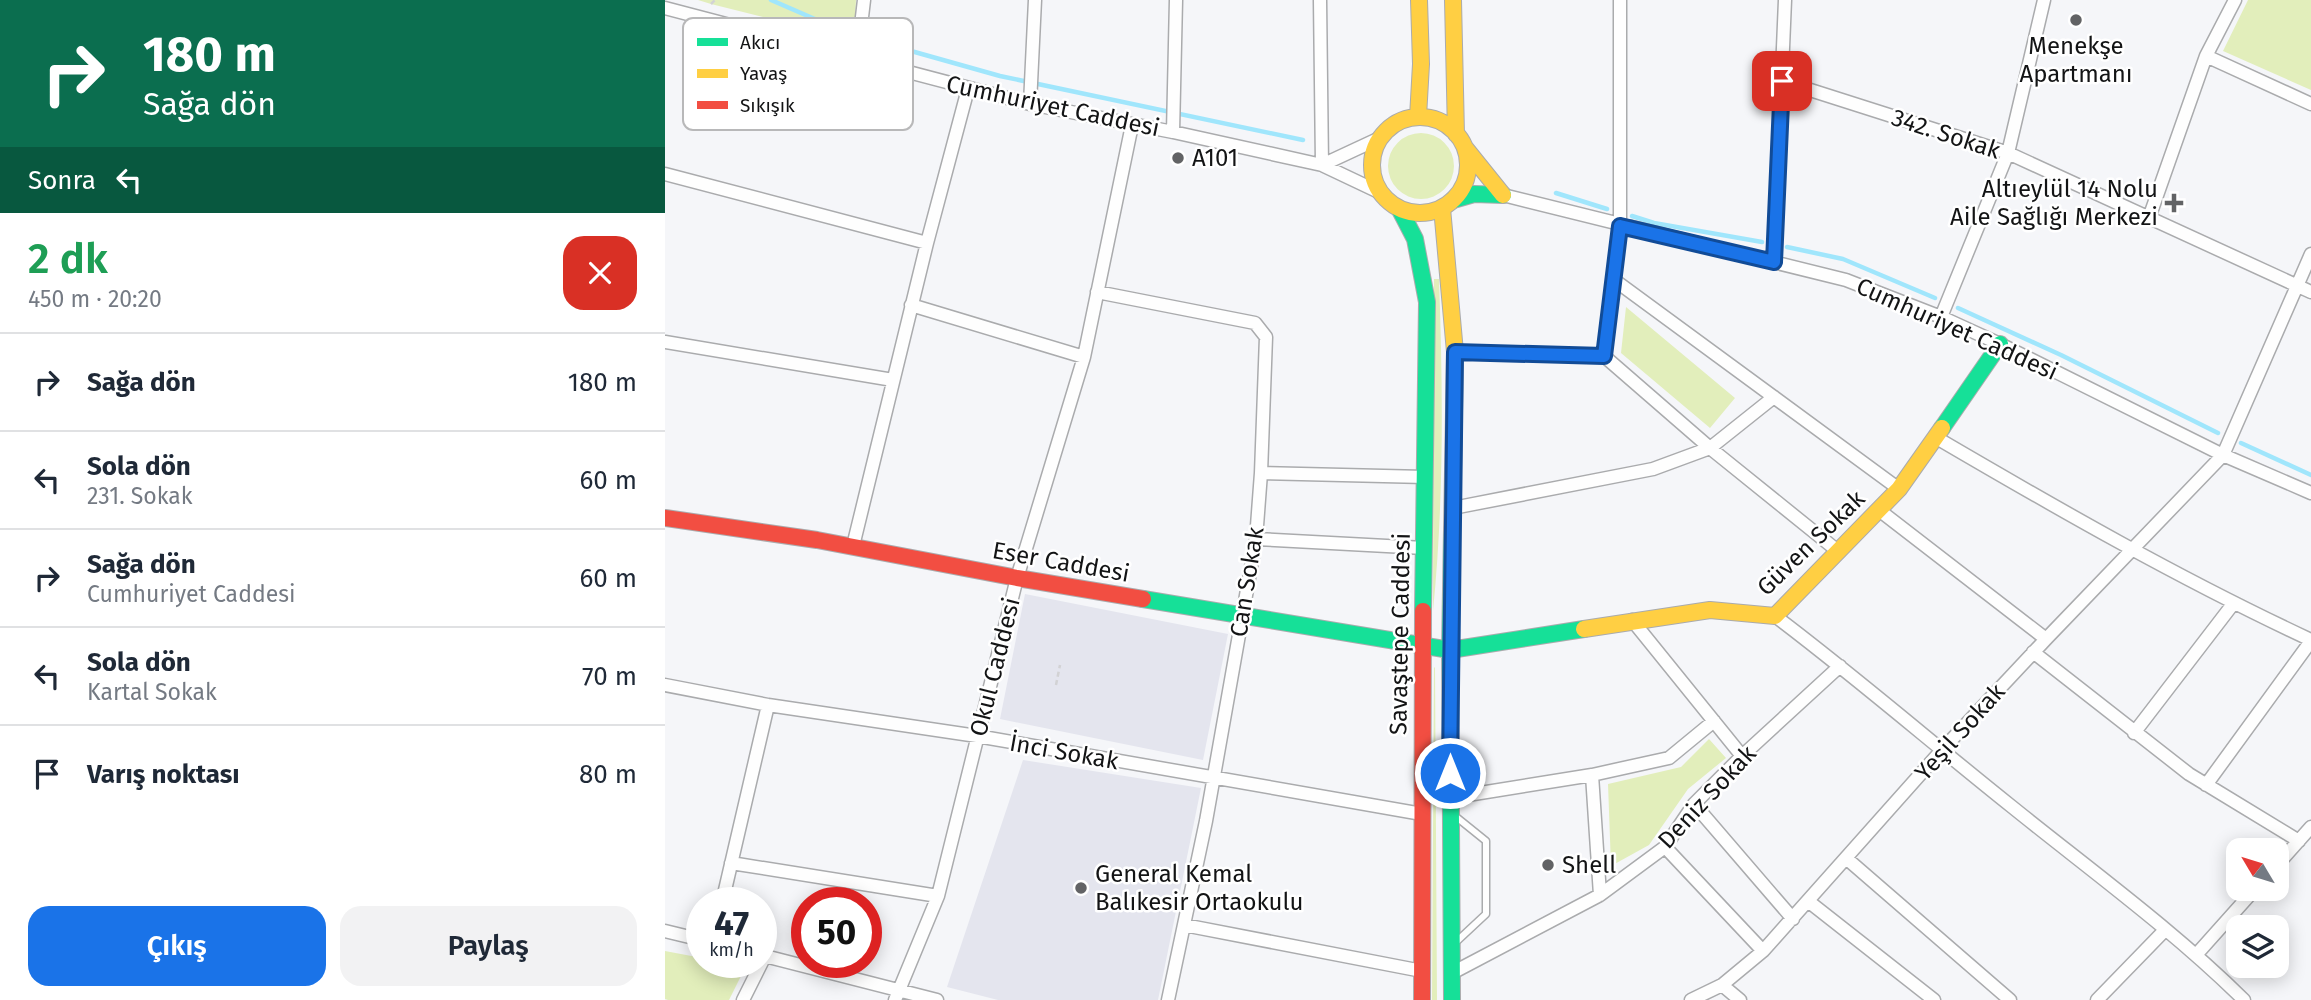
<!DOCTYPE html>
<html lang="tr">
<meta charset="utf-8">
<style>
body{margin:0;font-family:"Fira Sans",sans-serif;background:#f2f2f3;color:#1f2937;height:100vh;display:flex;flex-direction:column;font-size:26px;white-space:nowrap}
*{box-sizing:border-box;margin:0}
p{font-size:23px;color:#747a83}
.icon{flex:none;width:38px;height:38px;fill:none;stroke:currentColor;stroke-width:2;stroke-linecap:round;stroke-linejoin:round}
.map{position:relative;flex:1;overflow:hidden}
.sheet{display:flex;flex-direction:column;background:#fff;width:665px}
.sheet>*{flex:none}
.hud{background:#0b6e4f;color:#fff;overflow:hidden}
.needle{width:46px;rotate:308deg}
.fabs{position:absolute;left:1561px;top:838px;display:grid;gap:14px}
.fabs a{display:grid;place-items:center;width:63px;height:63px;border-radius:14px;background:#fff;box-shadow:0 4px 18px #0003;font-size:35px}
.speed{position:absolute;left:21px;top:887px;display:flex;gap:14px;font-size:35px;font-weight:700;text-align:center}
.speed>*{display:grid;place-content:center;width:91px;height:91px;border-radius:50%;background:#fff;box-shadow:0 4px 18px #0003;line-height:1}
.speed small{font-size:18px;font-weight:400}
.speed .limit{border:10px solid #d22;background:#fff;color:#111}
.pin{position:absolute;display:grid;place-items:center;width:60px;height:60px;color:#fff;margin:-30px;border-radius:14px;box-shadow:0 4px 10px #0006}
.me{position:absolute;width:77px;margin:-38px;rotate:0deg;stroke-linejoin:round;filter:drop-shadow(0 0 5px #0008)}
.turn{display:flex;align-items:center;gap:24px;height:147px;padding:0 28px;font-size:32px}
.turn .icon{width:91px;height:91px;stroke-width:2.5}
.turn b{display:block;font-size:49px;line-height:60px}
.then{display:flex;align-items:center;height:66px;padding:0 28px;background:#0003;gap:14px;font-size:26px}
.round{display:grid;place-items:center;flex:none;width:74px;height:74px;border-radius:21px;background:#f2f2f3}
.head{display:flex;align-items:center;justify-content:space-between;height:119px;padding:0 28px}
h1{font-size:42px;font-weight:600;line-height:52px;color:#1e9e55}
.cta{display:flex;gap:14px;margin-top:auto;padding:14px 28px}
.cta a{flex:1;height:80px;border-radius:21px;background:#1a73e8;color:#fff;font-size:28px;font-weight:600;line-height:80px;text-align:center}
.cta a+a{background:#f2f2f3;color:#1f2937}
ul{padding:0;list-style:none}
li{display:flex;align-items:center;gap:21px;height:98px;padding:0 28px;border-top:2px solid #e0e1e3}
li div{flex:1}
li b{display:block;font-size:26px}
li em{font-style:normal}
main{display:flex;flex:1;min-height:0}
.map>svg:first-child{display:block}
.built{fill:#e4e5ee}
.green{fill:#e2eebb}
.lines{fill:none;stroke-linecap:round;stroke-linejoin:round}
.stream{stroke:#a0e6fc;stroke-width:4.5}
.lane-casing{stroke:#aaabad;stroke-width:9}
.street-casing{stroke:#aaabad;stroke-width:15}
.fast-casing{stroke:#aaabad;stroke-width:18}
.slow-casing{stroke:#aaabad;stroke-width:18}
.jam-casing{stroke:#aaabad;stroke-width:18}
.path{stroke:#d2d2d4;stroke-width:2.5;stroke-dasharray:5 3.5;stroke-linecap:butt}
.lane{stroke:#fefefe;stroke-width:6}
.street{stroke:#fefefe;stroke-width:12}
.fast{stroke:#16e098;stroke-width:16}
.slow{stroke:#ffcf43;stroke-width:16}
.jam{stroke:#f24e42;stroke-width:16}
.route-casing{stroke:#114b97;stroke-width:18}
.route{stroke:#1a73e8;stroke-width:12}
.poi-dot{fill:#626365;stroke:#fff;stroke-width:2.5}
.labels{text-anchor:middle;stroke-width:5;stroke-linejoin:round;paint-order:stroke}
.poi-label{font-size:24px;fill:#131415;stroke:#fff;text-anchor:start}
.street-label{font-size:24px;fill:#131415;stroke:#fff}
.key{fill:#fff;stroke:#b8b8b9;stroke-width:2}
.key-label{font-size:19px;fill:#131415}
</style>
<main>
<section class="sheet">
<div class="hud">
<div class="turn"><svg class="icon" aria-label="right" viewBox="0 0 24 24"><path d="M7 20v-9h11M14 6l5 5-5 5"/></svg><div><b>180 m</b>Sağa dön</div></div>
<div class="then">Sonra<svg class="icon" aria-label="left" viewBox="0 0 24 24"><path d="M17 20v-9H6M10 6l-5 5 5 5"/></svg></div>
</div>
<div class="head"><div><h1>2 dk</h1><p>450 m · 20:20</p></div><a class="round" style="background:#d93025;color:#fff"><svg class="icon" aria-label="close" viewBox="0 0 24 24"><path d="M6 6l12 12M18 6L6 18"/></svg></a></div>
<ul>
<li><svg class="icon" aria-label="right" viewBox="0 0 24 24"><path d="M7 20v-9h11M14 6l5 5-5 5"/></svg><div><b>Sağa dön</b></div><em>180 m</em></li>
<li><svg class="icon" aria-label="left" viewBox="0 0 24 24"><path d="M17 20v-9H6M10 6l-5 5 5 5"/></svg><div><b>Sola dön</b><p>231. Sokak</p></div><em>60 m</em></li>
<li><svg class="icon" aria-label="right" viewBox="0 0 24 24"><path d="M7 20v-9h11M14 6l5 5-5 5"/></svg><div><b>Sağa dön</b><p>Cumhuriyet Caddesi</p></div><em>60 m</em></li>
<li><svg class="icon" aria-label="left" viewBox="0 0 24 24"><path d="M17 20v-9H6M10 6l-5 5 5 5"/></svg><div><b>Sola dön</b><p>Kartal Sokak</p></div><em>70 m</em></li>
<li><svg class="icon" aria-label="arrive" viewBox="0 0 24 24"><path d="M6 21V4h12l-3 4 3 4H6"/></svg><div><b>Varış noktası</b></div><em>80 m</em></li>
</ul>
<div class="cta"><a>Çıkış</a><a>Paylaş</a></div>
</section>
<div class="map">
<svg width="1646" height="1000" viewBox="0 0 1646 1000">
<rect width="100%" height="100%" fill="#f5f6f9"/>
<path class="built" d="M360,594L563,634L538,760L335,719Z
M358,760L536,788L493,1000H333L282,987Z"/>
<path class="green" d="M33,0H191L189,40L46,4Z
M1583,0H1646V90L1558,51Z
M723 166a33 33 0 1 1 66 0a33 33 0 1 1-66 0Z
M769,279H774C778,390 779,501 768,611Z
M961,307L1070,398L1045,428L956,353Z
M769,667L770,668L772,1000H767Z
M1044,739L1061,758L1023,789L984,845L946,866L943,784L1016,767Z
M0,951L37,958V962L55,963L80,968L64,1000H3L0,999Z"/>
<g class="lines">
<path class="stream" d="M106,0L182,33
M207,40L335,76L638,140
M891,193L942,209
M967,216L989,223L1097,242
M1122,247L1178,259L1270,298
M1293,308L1396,355L1553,433
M1576,443L1646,475"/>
<defs>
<path id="lane" d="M790,816L821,841V914L791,942"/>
<path id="street" d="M655,0L657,165
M0,8L365,104L508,132L657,165L714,192
M1541,56L1646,104
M192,59L199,0
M1117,81L1343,153L1646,292
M365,104L370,0
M508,132L511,0
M657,165L715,138
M0,174L262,243
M838,195L1181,280L1276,317L1335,344L1558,455L1646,493
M1484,218L1541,56L1570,0
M1109,262L1120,0
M948,279L1234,489
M432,292L590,323L601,337L596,473L591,539L541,821L503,1000
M246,305L419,357
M1276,317L1343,153L1379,0
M0,342L228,380
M790,352L939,356L1045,448L1174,552
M939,356L955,226V0
M1270,437C1393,509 1517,580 1646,640
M596,473L760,477
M788,508L988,469L1045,448L1109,397
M1214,510L1381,639
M591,539L759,548
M188,546L262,243L303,89
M1110,616C1191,677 1267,743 1346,806C1424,869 1507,929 1579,1000
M967,620L1077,756
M1368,652L1524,774L1634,841
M0,685L103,705L312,736L757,814
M1469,733L1568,604
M927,775L935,895
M1541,785L1646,641
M784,798L927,775L1004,758L1049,721
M1029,804L1128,919
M1000,847L1098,951
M1181,858L1345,1000
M66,863L273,896
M1612,865L1646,827
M1143,901L1269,1000
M57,903L103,705
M519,925L757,971
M0,931L37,940
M96,955L272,1000
M1531,955L1590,889
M787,973L935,895L1000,847L1029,804L1077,756L1175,666
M1057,985L1075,1000
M78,1000L100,956
M230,1000L273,896L352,578L419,357L467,125
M1026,1000L1057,985L1098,951L1276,751L1381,639L1558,455L1646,254
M1432,1000L1500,930"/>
<path id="fast" d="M788,200L809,194L838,195
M735,210L750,239L762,302L758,611
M1277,428L1335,344
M478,599L785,650L919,629
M787,1000L785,650L787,530"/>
<path id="slow" d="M788,0L791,134
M707 165a48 48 0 1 1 96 0a48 48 0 1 1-96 0Z
M753,117L756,64L754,0
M801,149L838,195
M777,208L790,352L787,530
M919,629L1045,610L1110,616L1234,489L1277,428"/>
<path id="jam" d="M0,518L152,540L352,578L478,599
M757,1000L758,611"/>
</defs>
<use href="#lane" class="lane-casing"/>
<use href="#street" class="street-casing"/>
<use href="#fast" class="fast-casing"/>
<use href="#slow" class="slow-casing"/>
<use href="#jam" class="jam-casing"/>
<path class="path" d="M46,4L50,0
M391,685L395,665"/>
<use href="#lane" class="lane"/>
<use href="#street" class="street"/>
<use href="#fast" class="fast"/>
<use href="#slow" class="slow"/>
<use href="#jam" class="jam"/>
</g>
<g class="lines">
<defs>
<path id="route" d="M785,773L790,352L939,356L955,226L1109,262L1117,81"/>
</defs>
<use href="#route" class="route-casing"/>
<use href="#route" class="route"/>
</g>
<g class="poi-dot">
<circle cx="1411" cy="20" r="7"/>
<circle cx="513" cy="158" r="7"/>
<path d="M1505.5 192.5h7v7h7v7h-7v7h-7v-7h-7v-7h7z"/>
<circle cx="883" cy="865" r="7"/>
<circle cx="416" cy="888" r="7"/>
</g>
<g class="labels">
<g class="poi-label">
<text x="1411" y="54" text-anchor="middle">Menekşe<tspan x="1411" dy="28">Apartmanı</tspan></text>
<text x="527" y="166">A101</text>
<text x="1493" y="197" text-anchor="end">Altıeylül 14 Nolu<tspan x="1493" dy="28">Aile Sağlığı Merkezi</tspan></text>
<text x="897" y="873">Shell</text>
<text x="430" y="882">General Kemal<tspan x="430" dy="28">Balıkesir Ortaokulu</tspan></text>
</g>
<g class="street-label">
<text transform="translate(388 106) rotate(12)" y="8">Cumhuriyet Caddesi</text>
<text transform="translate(1281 134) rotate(18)" y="8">342. Sokak</text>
<text transform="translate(1292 329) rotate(24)" y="8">Cumhuriyet Caddesi</text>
<text transform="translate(1146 543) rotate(-44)" y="8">Güven Sokak</text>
<text transform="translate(396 562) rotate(10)" y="8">Eser Caddesi</text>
<text transform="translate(582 582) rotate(-81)" y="8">Can Sokak</text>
<text transform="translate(735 634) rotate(-89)" y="8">Savaştepe Caddesi</text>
<text transform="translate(330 667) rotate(-76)" y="8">Okul Caddesi</text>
<text transform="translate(1295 732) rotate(-48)" y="8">Yeşil Sokak</text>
<text transform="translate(399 752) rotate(10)" y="8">İnci Sokak</text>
<text transform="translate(1042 797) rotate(-47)" y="8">Deniz Sokak</text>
</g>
</g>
<rect x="18" y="18" width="230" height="112" rx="10" class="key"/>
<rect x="32" y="38" width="31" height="8" fill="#16e098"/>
<rect x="32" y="69" width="31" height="9" fill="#ffcf43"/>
<rect x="32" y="101" width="31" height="8" fill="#f24e42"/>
<g class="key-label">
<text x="75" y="49">Akıcı</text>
<text x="75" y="80">Yavaş</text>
<text x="75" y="112">Sıkışık</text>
</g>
</svg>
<div class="fabs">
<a><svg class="needle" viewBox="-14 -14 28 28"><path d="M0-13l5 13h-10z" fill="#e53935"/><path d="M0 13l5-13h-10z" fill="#747a83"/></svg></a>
<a><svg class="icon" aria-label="layers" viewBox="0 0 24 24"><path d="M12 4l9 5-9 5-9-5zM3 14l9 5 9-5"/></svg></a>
</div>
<div class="speed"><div>47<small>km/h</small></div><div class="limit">50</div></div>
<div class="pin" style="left:1117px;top:81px;background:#d93025"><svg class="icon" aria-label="arrive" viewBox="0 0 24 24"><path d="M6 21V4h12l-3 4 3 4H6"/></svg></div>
<svg class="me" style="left:785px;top:773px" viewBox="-20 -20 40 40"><circle r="17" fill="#1a73e8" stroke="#fff" stroke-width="3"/><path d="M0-11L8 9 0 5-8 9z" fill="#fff"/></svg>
</div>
</main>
